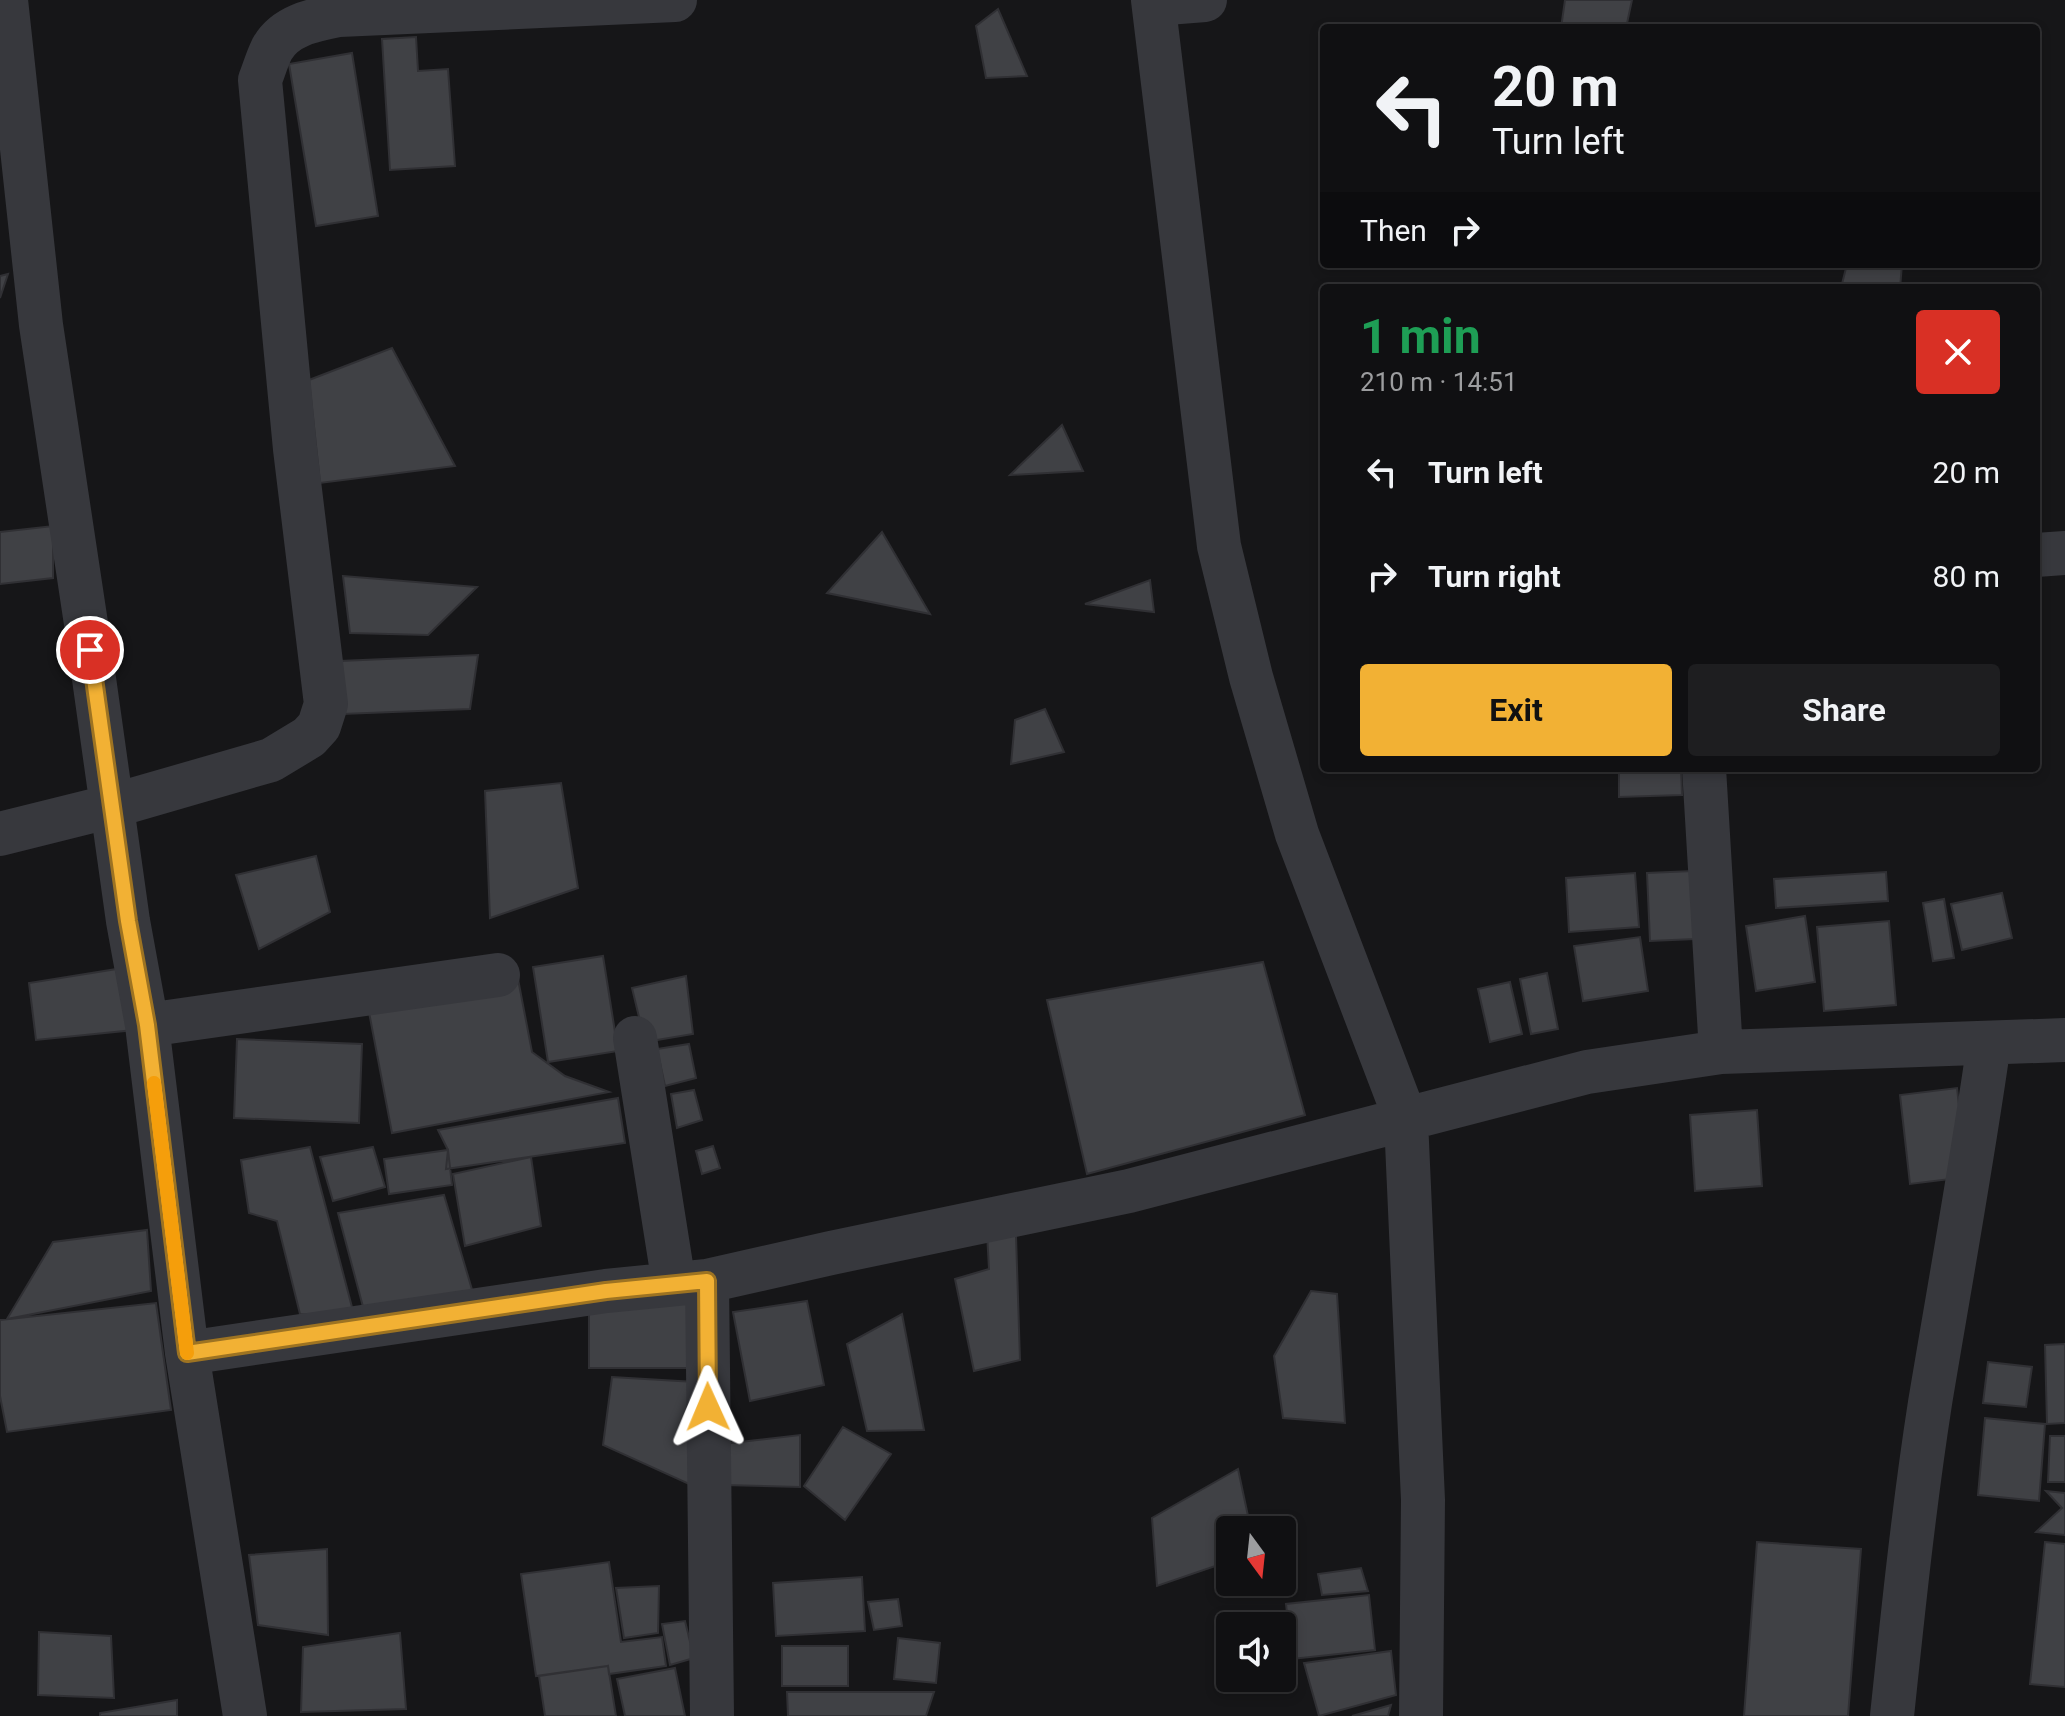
<!DOCTYPE html>
<meta charset="utf-8">
<style>
body{margin:0;font-family:Roboto,sans-serif;background:#1e1e20;color:#f1f3f6;height:100vh;display:flex;flex-direction:column;font-size:30px;white-space:nowrap}
*{box-sizing:border-box;margin:0}
p{font-size:26px;color:#9c9d9f}
.icon{flex:none;width:44px;height:44px;fill:none;stroke:currentColor;stroke-width:2;stroke-linecap:round;stroke-linejoin:round}
.map{position:relative;flex:1;overflow:hidden}
.sheet{position:absolute;left:1320px;top:284px;width:720px;height:488px;display:flex;flex-direction:column;background:#101012;border-radius:8px;box-shadow:0 4px 12px #0003,0 0 0 2px #303032}
.sheet>*{flex:none}
.banner{position:absolute;left:1320px;top:24px;width:720px;height:244px;border-radius:8px;box-shadow:0 4px 12px #0003,0 0 0 2px #303032;background:#101012;color:#f1f3f6;overflow:hidden}
.needle{width:52px;rotate:165deg}
.buttons{position:absolute;left:1216px;top:1516px;display:grid;gap:16px}
.buttons a{display:grid;place-items:center;width:80px;height:80px;border-radius:8px;background:#101012;box-shadow:0 4px 12px #0003,0 0 0 2px #303032;font-size:40px}
.pin{position:absolute;display:grid;place-items:center;width:68px;height:68px;color:#fff;margin:-34px;border:4px solid #fff;border-radius:50%;box-shadow:0 2px 8px #0007}
.me{position:absolute;width:88px;margin:-44px;rotate:359deg;stroke-linejoin:round;filter:drop-shadow(0 0 6px #0008)}
.turn{display:flex;align-items:center;gap:28px;height:168px;padding:0 40px;font-size:36px}
.turn .icon{width:104px;height:104px;stroke-width:2.5}
.turn b{display:block;font-size:56px;line-height:68px}
.then{display:flex;align-items:center;height:76px;padding:0 40px;background:#0003;gap:16px;font-size:30px}
.round{display:grid;place-items:center;flex:none;width:84px;height:84px;border-radius:8px;background:#1e1e20}
.head{display:flex;align-items:center;justify-content:space-between;height:136px;padding:0 40px}
h1{font-size:48px;font-weight:700;line-height:60px;color:#1e9e55}
.button{display:flex;gap:16px;margin-top:auto;padding:16px 40px}
.button a{flex:1;height:92px;border-radius:8px;background:#f2b134;color:#111;font-size:32px;font-weight:700;line-height:92px;text-align:center}
.button a+a{background:#1e1e20;color:#f1f3f6}
ul{padding:0;list-style:none}
li{display:flex;align-items:center;gap:24px;height:104px;padding:0 40px}
li div{flex:1}
li b{display:block;font-size:30px}
li em{font-style:normal}
.map>svg:first-child{display:block}
.building{fill:#404145;stroke:#303034;stroke-width:2}
.lines{fill:none;stroke-linecap:round;stroke-linejoin:round}
.minor{stroke:#37383d;stroke-width:44}
.route-casing{stroke:#9d7322;stroke-width:20}
.route{stroke:#f2b134;stroke-width:14}
.slow{stroke:#f59e0b;stroke-width:14}
</style>
<div class="map">
<svg width="2065" height="1716" viewBox="0 0 2065 1716">
<rect width="100%" height="100%" fill="#161618"/>
<path class="building" d="M1565,0H1632L1626,28H1561Z
M998,9L1027,76L986,78L976,26Z
M416,37L418,71L448,69L455,166L390,170L382,39Z
M352,53L378,216L316,226L289,64Z
M1847,264H1902L1900,288H1841Z
M8,274L0,298V276Z
M1678,285V288H1619V287Z
M392,348L455,466L320,483L309,380Z
M1062,425L1083,471L1010,475Z
M53,526V578L0,584V532Z
M882,532L930,614L827,593Z
M343,576L477,587L428,635L350,633Z
M1150,580L1154,612L1085,604Z
M478,655L470,709L342,714L340,661Z
M1045,709L1064,752L1011,764L1015,720Z
M1619,768H1681L1682,795L1619,797Z
M561,783L578,888L490,918L485,791Z
M316,856L330,912L259,949L236,875Z
M1693,871L1695,939L1650,941L1647,873Z
M1886,872L1888,901L1776,908L1774,879Z
M1635,873L1639,927L1569,932L1566,878Z
M2002,893L2012,938L1962,950L1951,904Z
M1944,899L1954,958L1933,961L1923,903Z
M1805,916L1815,982L1756,991L1746,926Z
M1889,921L1896,1005L1824,1011L1817,927Z
M1640,937L1648,991L1583,1001L1574,946Z
M603,956L618,1051L548,1062L533,967Z
M1263,962L1305,1115L1087,1174L1047,1000Z
M123,968L134,1030L36,1040L29,983Z
M1547,973L1558,1029L1531,1034L1520,979Z
M686,976L693,1034L645,1042L632,988Z
M518,979L532,1052L565,1076L609,1092L392,1133L368,1007Z
M1510,982L1522,1034L1490,1042L1478,989Z
M237,1039L362,1044L359,1123L234,1118Z
M689,1044L696,1078L665,1086L657,1049Z
M1957,1088L1967,1177L1910,1184L1900,1095Z
M694,1090L702,1120L677,1128L671,1094Z
M618,1098L625,1143L446,1169L448,1150L438,1130Z
M1757,1110L1762,1186L1695,1191L1690,1115Z
M713,1146L720,1168L702,1174L696,1151Z
M310,1147L353,1311L356,1320L300,1314L277,1221L249,1213L241,1160Z
M373,1147L385,1187L333,1201L320,1157Z
M448,1150L452,1185L389,1194L384,1159Z
M531,1157L541,1226L465,1246L453,1174Z
M444,1195L473,1293L366,1318L338,1213Z
M147,1230L151,1291L7,1319L53,1242Z
M987,1233L1016,1236L1020,1360L974,1371L955,1279L989,1269Z
M1311,1291L1337,1294L1345,1423L1283,1418L1274,1356Z
M589,1296H690L689,1368H589Z
M807,1301L824,1385L750,1401L733,1312Z
M156,1303L171,1410L7,1432L0,1396V1320Z
M902,1314L924,1430L867,1431L847,1344Z
M2065,1344V1423L2047,1424L2045,1345Z
M1988,1362L2032,1367L2026,1407L1983,1403Z
M612,1377L695,1382L700,1489L603,1445Z
M1985,1418L2045,1424L2039,1501L1978,1495Z
M843,1427L891,1454L845,1520L804,1486Z
M800,1435V1487L723,1485V1444Z
M2050,1436H2065V1482H2048Z
M1238,1469L1251,1530H1230V1561L1157,1586L1152,1518Z
M2046,1491L2065,1493V1535L2036,1532L2062,1508Z
M1757,1542L1861,1549L1848,1716H1744Z
M2045,1542L2065,1544V1687L2030,1684Z
M327,1549L328,1635L258,1625L249,1555Z
M609,1562L621,1642L662,1637L666,1666L609,1674L608,1666L536,1676L521,1574Z
M1361,1568L1368,1591L1322,1595L1318,1574Z
M862,1577L865,1631L776,1636L773,1583Z
M659,1586L658,1633L624,1638L616,1588Z
M1369,1595L1375,1650L1292,1659L1286,1604Z
M898,1599L902,1626L874,1630L868,1602Z
M685,1621L694,1658L670,1665L662,1624Z
M39,1632L111,1636L114,1698L38,1695Z
M400,1633L406,1709L301,1712L303,1647Z
M898,1638L940,1643L936,1683L894,1679Z
M782,1646H848V1686H782Z
M1391,1651L1396,1695L1319,1716L1304,1663Z
M608,1666L616,1716H545L539,1676Z
M675,1668L685,1716H625L617,1679Z
M787,1692H934L926,1716H788Z
M177,1700V1716H100V1713Z
M1391,1705L1388,1716H1352Z"/>
<g class="lines">
<path class="minor" d="M6,0L41,325L90,650L128,921L147,1025L187,1353L245,1716
M1153,0L1219,546L1251,677L1297,834L1406,1120L1423,1500L1421,1716
M1154,4L1205,0
M2036,555L2065,553
M1704,768L1721,1052
M0,834L112,806L271,760L309,737L319,726L326,704L295,449L260,80C264,70 267,59 272,49C285,25 314,20 339,15L675,0
M147,1025L498,975
M635,1038L674,1284
M707,1281L712,1716
M187,1353L606,1291L707,1281L831,1253L1129,1191L1587,1072L1721,1052L2065,1040
M1892,1716C1903,1611 1914,1506 1930,1403C1950,1283 1972,1163 1989,1043"/>
</g>
<g class="lines">
<defs>
<path id="route" d="M90,650L128,921L147,1025L187,1353L606,1291L707,1281L708,1407"/>
</defs>
<use href="#route" class="route-casing"/>
<use href="#route" class="route"/>
<path class="slow" d="M154,1083L187,1353"/>
</g>
</svg>
<div class="buttons">
<a><svg class="needle" viewBox="-14 -14 28 28"><path d="M0-13l5 13h-10z" fill="#e53935"/><path d="M0 13l5-13h-10z" fill="#9c9d9f"/></svg></a>
<a><svg class="icon" aria-label="sound" viewBox="0 0 24 24"><path d="M4 9h4l5-4v14l-5-4H4zM17 9q2 3 0 6"/></svg></a>
</div>
<div class="pin" style="left:90px;top:650px;background:#d93025"><svg class="icon" aria-label="arrive" viewBox="0 0 24 24"><path d="M6 21V4h12l-3 4 3 4H6"/></svg></div>
<svg class="me" style="left:708px;top:1407px" viewBox="-20 -20 40 40"><path d="M0-17L14 15 0 8-14 15z" fill="#f2b134" stroke="#fff" stroke-width="4"/></svg>
<div class="banner">
<div class="turn"><svg class="icon" aria-label="left" viewBox="0 0 24 24"><path d="M17 20v-9H6M10 6l-5 5 5 5"/></svg><div><b>20 m</b>Turn left</div></div>
<div class="then">Then<svg class="icon" aria-label="right" viewBox="0 0 24 24"><path d="M7 20v-9h11M14 6l5 5-5 5"/></svg></div>
</div>
<section class="sheet">
<div class="head"><div><h1>1 min</h1><p>210 m · 14:51</p></div><a class="round" style="background:#d93025;color:#fff"><svg class="icon" aria-label="close" viewBox="0 0 24 24"><path d="M6 6l12 12M18 6L6 18"/></svg></a></div>
<ul>
<li><svg class="icon" aria-label="left" viewBox="0 0 24 24"><path d="M17 20v-9H6M10 6l-5 5 5 5"/></svg><div><b>Turn left</b></div><em>20 m</em></li>
<li><svg class="icon" aria-label="right" viewBox="0 0 24 24"><path d="M7 20v-9h11M14 6l5 5-5 5"/></svg><div><b>Turn right</b></div><em>80 m</em></li>
</ul>
<div class="button"><a>Exit</a><a>Share</a></div>
</section>
</div>
